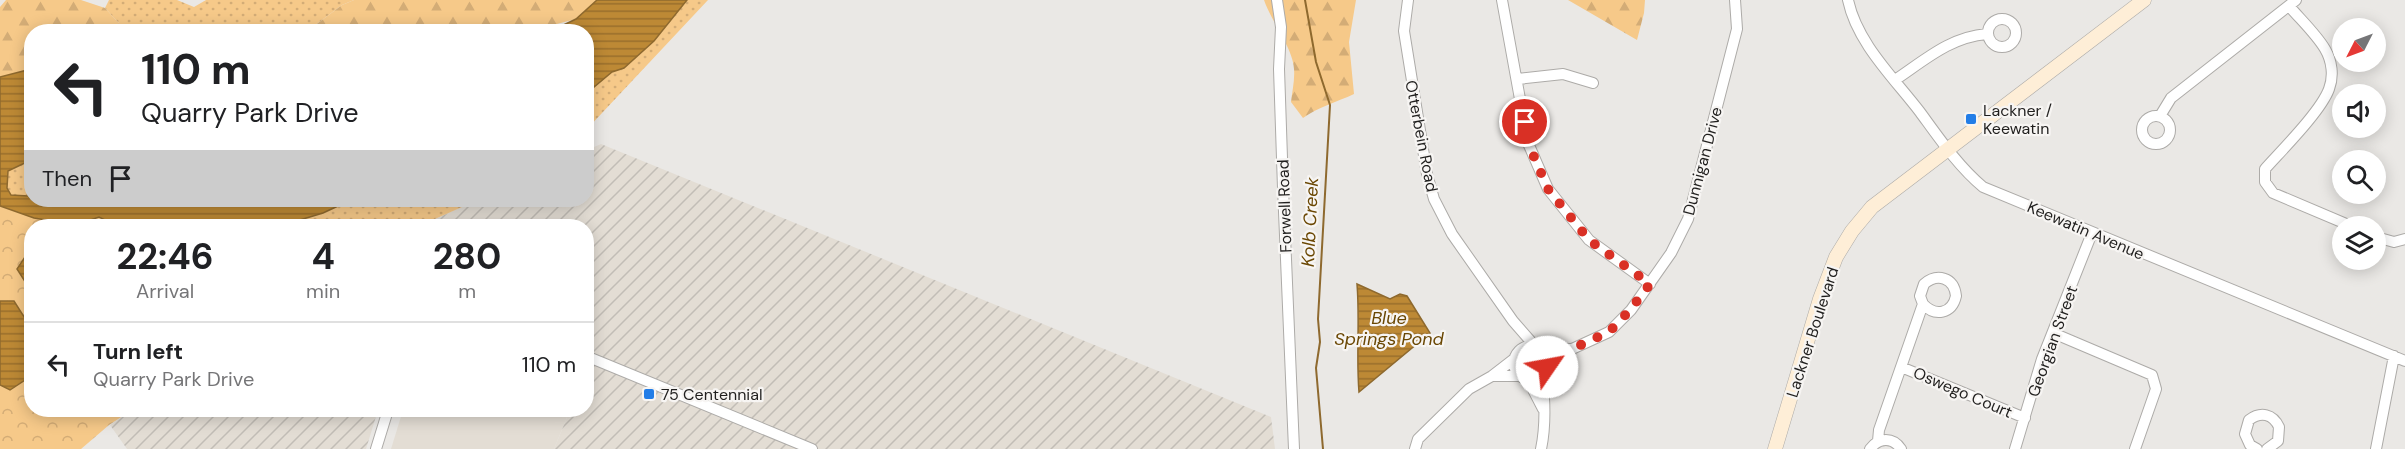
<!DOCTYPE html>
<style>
body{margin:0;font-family:"DM Sans",sans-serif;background:#f6f6f6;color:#202124;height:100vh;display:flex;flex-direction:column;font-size:22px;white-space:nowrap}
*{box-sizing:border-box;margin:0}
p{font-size:20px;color:#757577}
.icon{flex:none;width:33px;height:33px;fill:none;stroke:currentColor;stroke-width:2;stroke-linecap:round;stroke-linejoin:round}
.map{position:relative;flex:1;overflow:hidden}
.sheet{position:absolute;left:24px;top:219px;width:570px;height:198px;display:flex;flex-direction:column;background:#fff;border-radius:24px;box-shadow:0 3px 15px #0003}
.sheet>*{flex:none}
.banner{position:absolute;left:24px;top:24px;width:570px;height:183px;border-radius:24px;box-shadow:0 3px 15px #0003;background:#fff;color:#202124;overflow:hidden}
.needle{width:39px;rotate:228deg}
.buttons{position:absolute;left:2332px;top:18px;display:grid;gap:12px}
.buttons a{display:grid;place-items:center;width:54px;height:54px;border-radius:50%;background:#fff;box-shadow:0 3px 15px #0003;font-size:30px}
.pin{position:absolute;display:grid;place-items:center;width:51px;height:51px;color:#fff;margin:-26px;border:3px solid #fff;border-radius:50%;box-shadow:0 2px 6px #0007}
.me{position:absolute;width:66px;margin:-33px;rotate:57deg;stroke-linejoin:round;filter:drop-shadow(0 0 4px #0008)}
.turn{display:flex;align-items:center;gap:21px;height:126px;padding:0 18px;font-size:27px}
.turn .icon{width:78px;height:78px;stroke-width:2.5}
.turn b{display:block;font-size:42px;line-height:51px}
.then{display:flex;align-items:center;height:57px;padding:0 18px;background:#0003;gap:12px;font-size:22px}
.eta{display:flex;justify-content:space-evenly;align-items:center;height:102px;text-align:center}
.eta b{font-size:36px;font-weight:700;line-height:42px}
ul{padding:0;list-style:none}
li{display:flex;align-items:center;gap:18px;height:84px;padding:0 18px;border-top:2px solid #e0e0e0}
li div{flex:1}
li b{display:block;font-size:22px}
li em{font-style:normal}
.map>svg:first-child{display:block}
.built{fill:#e3ddd4}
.industrial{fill:url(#industrial-furrows)}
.grass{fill:url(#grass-dots)}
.forest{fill:url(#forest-firs)}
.park{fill:url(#park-crowns)}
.water{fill:url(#water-rules);stroke:#8e692e;stroke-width:1.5}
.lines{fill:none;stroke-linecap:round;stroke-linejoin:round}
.stream{stroke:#8e692e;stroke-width:2}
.minor-casing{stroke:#adaba8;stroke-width:12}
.secondary-casing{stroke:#adaba8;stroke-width:15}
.minor{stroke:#fff;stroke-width:10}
.secondary{stroke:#feeed7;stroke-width:14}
.route{stroke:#d93025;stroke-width:10;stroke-dasharray:0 18}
.poi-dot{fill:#227de7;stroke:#f7f5f3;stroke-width:2}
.labels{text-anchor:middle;stroke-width:4.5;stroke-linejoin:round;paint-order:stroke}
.poi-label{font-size:16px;fill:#201f1e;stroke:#f7f5f3;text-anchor:start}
.street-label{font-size:16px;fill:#201f1e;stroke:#f7f5f3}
.water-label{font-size:18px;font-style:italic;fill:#6a4703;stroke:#f7f5f3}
</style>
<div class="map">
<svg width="2405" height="449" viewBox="0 0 2405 449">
<defs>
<pattern id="industrial-furrows" width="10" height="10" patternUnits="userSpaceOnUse" patternTransform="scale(1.5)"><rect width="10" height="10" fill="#e3ddd4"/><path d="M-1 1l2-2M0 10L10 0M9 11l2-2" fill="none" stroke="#c2bdb6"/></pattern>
<pattern id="grass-dots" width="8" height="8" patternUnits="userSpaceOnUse" patternTransform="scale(1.5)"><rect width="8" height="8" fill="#f6c989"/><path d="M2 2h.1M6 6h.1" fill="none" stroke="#d3ac76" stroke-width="1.8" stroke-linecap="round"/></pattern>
<pattern id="forest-firs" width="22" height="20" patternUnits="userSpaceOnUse" patternTransform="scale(1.5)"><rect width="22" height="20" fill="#f6c989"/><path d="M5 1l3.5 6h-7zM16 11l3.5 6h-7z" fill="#d3ac76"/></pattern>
<pattern id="park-crowns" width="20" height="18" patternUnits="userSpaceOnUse" patternTransform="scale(1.5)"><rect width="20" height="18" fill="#f6c989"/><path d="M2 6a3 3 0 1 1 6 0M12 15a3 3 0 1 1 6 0" fill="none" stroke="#d3ac76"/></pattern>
<pattern id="water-rules" width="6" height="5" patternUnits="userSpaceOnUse" patternTransform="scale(1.5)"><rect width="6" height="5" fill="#bd8935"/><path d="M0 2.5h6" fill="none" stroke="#996f2c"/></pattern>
</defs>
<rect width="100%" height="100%" fill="#eae8e5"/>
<path class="built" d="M403,410H570L554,449H391Z"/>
<path class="industrial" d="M601,144L1271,417L1275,449H554L570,410H586L587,365L591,351L586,349V226H419L478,200H586L587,150Z
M132,410H378L366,449H127L110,425Z"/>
<path class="grass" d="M109,0H177L194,7L206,0H354L342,5L306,32L126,31L105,8Z
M687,0H708L587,129L586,93L612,72L624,68L654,41Z
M31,160V198L11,195L7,188L8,171Z
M351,200H478L419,226H280L323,213Z"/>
<path class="forest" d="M6,0H81L105,8L126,31L32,32L31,69L0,77V7Z
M354,0H597L576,19L530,31L306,32L342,5Z
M1264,0H1356L1349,42L1354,94C1337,102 1318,107 1303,118L1291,102C1292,92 1295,80 1294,69C1293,48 1271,21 1264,0Z
M1568,0H1645L1644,13L1637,40Z"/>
<path class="park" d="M0,206L34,218L76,225L99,217L115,225L141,221L275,226H32V410H132L109,425L81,449H0Z"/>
<path class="water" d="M597,0H687L654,41L624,68L612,72L587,93L586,32L551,31L576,19Z
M31,69V160L8,171L7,188L11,195L28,196L32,200L56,202L63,206L91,200H351L323,213L280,226L141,221L115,225L99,217L76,225L34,218L0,206V77Z
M29,251H31V291L17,269Z
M1357,284L1390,299L1400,294L1407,296L1430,333L1359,392C1356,356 1360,321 1357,284Z
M0,301H14L26,320L31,322V376L10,390L0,385Z"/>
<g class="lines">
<path class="stream" d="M1305,0L1316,62L1330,105L1318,319L1320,342L1316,368L1323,449"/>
<defs>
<path id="minor" d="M1277,0L1281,27L1279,69L1283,188L1294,449
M1408,0L1404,31L1427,174L1434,199L1452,234L1513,321L1534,345
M1502,0L1528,143L1548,189L1589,240L1650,284
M1848,0C1857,43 1894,78 1920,112C1939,138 1958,166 1983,187L2405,361
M2289,6C2301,20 2316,34 2325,49C2332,61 2334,76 2329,89C2321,111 2282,150 2265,169V182L2273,193L2351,226
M1988 33a14 14 0 1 1 28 0a14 14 0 1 1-28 0Z
M1518,79L1563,74L1593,83
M1895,80C1925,60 1950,37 1987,34
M2142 130a14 14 0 1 1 28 0a14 14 0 1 1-28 0Z
M2160,116L2171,98L2296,0
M2376,237L2394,242L2405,239
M2053,333L2152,375L2156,389L2135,449
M1514 363a17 17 0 1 1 34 0a17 17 0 1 1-34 0Z
M1542,349H1572
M586,356L812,449
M1901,367L2025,418
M1546,370L1572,349L1609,332L1631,310L1671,253L1688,219L1737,29L1735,0
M1492,376H1518
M1528,380L1543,409
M1878,441L1879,430L1923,304L1920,296L1924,284C1937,273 1954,277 1956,296C1952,314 1935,317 1923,304
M376,449L388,410
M1415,449L1418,439L1469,389L1492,376L1514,359
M1541,449C1546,425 1545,400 1542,376
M1870,449C1879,437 1893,437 1901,449
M2015,449L2042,359L2092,233
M2257,449L2250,445L2245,434L2249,420C2261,411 2273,414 2279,427L2278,441L2267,449
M2376,449L2394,356"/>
<path id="secondary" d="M1775,449L1820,299L1836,257L1852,231L1872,207L2144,0"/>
</defs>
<use href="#minor" class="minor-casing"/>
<use href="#secondary" class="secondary-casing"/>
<use href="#minor" class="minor"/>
<use href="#secondary" class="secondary"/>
</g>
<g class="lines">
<path class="route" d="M1525,122L1528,143L1548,189L1589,240L1650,284L1630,310L1609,332L1572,349L1546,370L1547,367"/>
</g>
<g class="poi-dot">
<rect x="1965" y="113" width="12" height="12" rx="3"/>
<rect x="643" y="388" width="12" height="12" rx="3"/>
</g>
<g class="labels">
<g class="poi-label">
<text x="1983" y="116">Lackner /<tspan x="1983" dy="18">Keewatin</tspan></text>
<text x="661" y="400">75 Centennial</text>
</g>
<g class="street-label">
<text transform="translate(1422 136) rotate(79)" y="6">Otterbein Road</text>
<text transform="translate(1702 161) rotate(-75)" y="6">Dunnigan Drive</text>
<text transform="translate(1284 206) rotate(-92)" y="6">Forwell Road</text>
<text transform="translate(2086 230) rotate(23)" y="6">Keewatin Avenue</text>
<text transform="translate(1812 332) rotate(-72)" y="6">Lackner Boulevard</text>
<text transform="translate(2052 341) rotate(-70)" y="6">Georgian Street</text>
<text transform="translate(1963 392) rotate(23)" y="6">Oswego Court</text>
</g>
<g class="water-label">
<text transform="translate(1310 222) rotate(-87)" y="6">Kolb Creek</text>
<text x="1389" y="324">Blue<tspan x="1389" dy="21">Springs Pond</tspan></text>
</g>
</g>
</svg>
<div class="buttons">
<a><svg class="needle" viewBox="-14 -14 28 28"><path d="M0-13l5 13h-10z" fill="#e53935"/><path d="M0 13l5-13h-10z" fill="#757577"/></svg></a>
<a><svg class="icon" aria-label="sound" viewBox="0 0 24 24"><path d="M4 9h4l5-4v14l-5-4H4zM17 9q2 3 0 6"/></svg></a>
<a><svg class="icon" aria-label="search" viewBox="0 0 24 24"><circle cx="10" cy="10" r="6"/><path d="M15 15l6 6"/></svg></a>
<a><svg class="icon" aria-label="layers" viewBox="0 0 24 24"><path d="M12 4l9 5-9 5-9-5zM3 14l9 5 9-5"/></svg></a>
</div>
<div class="pin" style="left:1525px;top:122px;background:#d93025"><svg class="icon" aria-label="arrive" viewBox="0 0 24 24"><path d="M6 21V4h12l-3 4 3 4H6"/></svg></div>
<svg class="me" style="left:1547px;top:367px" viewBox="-20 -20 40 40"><circle r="19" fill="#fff"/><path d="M0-13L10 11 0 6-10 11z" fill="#d93025"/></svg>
<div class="banner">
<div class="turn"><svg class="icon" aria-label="left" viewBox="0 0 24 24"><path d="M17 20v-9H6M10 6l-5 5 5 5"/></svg><div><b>110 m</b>Quarry Park Drive</div></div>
<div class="then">Then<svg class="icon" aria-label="arrive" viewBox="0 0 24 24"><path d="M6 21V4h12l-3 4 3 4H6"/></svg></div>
</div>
<section class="sheet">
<div class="eta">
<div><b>22:46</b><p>Arrival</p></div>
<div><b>4</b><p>min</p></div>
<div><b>280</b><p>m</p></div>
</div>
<ul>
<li><svg class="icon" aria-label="left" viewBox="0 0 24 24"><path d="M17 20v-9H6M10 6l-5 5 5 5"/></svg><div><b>Turn left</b><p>Quarry Park Drive</p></div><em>110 m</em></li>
</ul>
</section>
</div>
